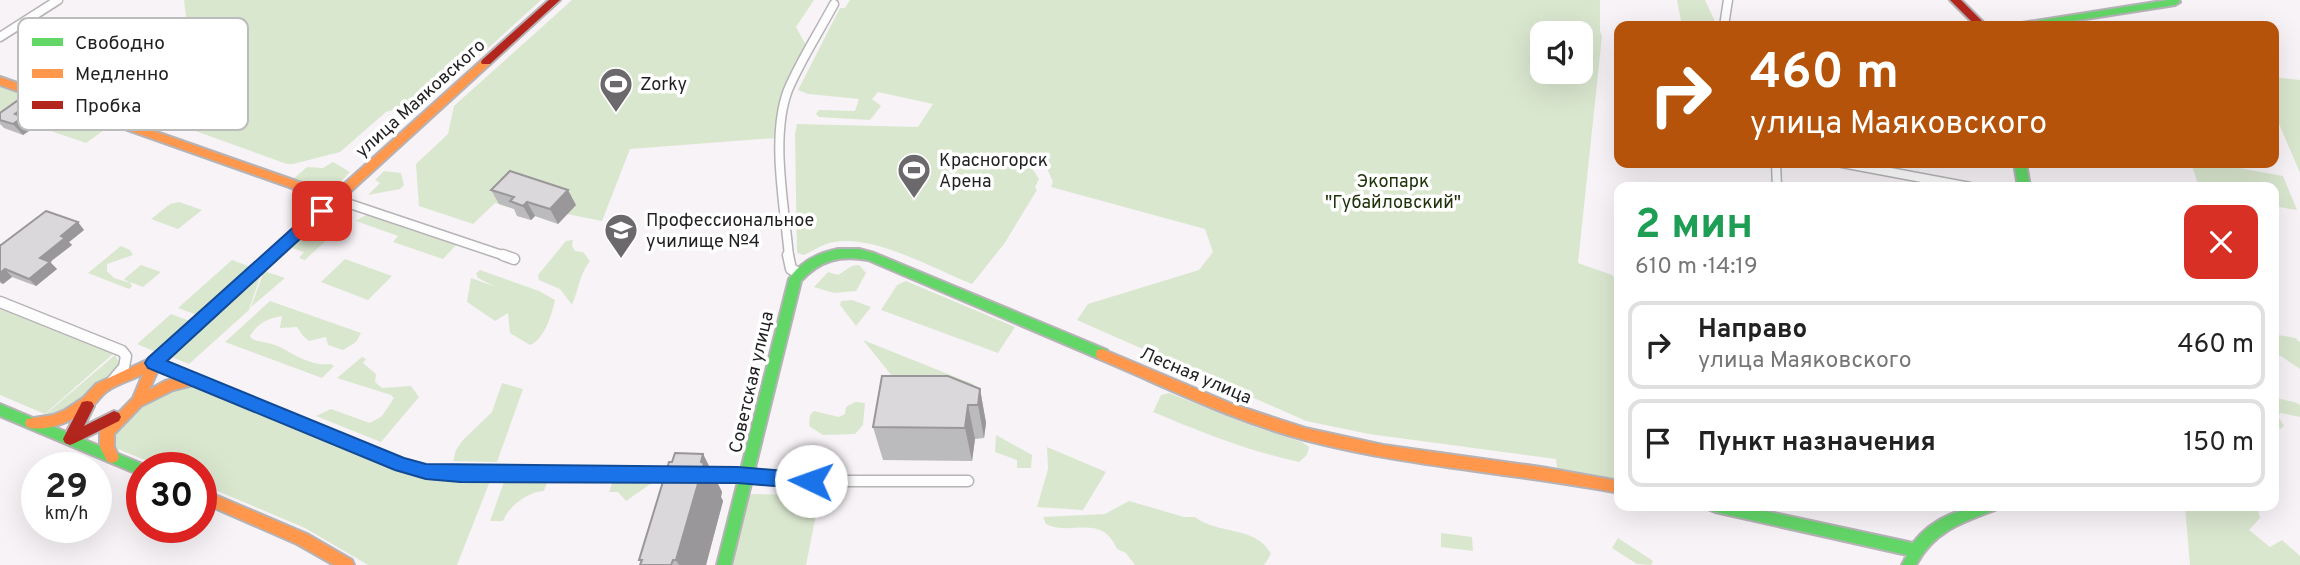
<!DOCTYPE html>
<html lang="ru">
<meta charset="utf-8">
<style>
body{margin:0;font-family:Overpass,sans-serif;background:#f2f2f2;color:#222;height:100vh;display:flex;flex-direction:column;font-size:26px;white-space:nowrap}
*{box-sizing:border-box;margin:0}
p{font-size:23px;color:#767676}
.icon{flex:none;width:38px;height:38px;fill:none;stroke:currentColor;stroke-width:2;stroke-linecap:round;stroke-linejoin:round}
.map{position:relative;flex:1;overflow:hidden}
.sheet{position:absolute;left:1614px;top:182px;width:665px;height:329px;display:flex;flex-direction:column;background:#fff;border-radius:14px;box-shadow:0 7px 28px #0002}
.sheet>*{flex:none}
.hud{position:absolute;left:1614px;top:21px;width:665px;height:147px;border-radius:14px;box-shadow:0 7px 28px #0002;background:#b45309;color:#fff;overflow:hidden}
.fabs{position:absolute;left:1530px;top:21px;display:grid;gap:14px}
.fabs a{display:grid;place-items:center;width:63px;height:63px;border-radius:14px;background:#fff;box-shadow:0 7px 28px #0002;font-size:35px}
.speed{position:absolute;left:21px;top:452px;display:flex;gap:14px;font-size:35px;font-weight:700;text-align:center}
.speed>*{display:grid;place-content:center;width:91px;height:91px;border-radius:50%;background:#fff;box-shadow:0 7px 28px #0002;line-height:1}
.speed small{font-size:18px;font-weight:400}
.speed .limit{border:10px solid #d22;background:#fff;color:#111}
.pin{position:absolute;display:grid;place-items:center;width:60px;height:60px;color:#fff;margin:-30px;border-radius:14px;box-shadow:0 4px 10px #0006}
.me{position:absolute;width:77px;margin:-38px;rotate:273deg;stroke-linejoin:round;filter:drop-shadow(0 0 5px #0008)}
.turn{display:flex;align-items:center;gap:24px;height:147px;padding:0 21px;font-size:32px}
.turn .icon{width:91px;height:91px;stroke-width:2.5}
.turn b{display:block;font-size:49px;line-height:60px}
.round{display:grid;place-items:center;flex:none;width:74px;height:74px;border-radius:14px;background:#f2f2f2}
.head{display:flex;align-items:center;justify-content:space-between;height:119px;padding:0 21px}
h1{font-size:42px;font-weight:700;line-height:52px;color:#1e9e55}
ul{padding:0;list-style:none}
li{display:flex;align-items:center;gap:21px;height:88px;margin:0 14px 10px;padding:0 7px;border:4px solid #e0e0e0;border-radius:14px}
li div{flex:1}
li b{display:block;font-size:26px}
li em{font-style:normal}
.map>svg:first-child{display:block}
.green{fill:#dae7cf;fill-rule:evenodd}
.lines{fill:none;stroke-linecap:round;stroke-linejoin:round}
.street-far1-casing{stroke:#b6b3b6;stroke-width:11}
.street-casing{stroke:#b6b3b6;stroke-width:13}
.fast-casing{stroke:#b6b3b6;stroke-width:4}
.slow-casing{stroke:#b6b3b6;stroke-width:4}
.jam-casing{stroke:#b6b3b6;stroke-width:4}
.street-far1{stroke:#fefdfe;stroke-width:8}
.street{stroke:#fefdfe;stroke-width:10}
.fast{fill:#63d668;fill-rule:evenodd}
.slow{fill:#ff974d;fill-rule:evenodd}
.jam{fill:#b3261e;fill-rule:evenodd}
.wall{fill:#bbbabc}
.shaded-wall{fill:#999799}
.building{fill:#dad8db;stroke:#999799;stroke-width:2}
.route{fill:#1a73e8;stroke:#114b97;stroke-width:2}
.labels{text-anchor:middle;stroke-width:7;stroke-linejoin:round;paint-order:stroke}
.poi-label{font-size:18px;fill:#211f22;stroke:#fff;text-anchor:start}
.street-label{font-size:18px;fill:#211f22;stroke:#fff}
.park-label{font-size:18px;fill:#20330b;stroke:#fff}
.key{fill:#fff;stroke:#bcbcbd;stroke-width:2}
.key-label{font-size:19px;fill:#211f22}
</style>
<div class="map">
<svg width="2300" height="565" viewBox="0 0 2300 565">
<rect width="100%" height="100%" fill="#f7f3f7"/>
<path class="green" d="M184,0H541L433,98L386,112L340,152L293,164H287L81,90L186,17Z
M572,0H814L796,27L806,45L783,93L775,138L630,149L602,221L567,214L558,224L535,216L531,220L517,216L521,211L495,203L473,224L419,206L416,164L448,134L454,106Z
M850,0H1600V31L1602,36L1578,263L1612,275L1619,282V479L1557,468L1556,459L1369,434L1306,421L1077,320L1088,304L1199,270L1213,252L1205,229L1051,187L1053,182L1042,157L1022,152L1039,179L1035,187L1037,190L1004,244L972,284C932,268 875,235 834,242C822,244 815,250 804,255L797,253L795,134L797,124L918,127L933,104L878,92L872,99L881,106L870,120L819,117L816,114L819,110L855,111L859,99L808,94L798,90L840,8H845ZM1580,33V72H1542V33Z
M1677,0H1705L1717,26H1682Z
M2273,77L2300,80V173L2273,110Z
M0,86L37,99L0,122Z
M64,108L111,125L86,143L36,126C45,116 56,117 64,108Z
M333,162L350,172L331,192L293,179L307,167L323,168Z
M2191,163H2211L2283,176L2297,210L2273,206V187H2199Z
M384,171L401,173L404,185L400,189L368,195L380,183L375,180Z
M179,202L202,210L178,229L151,219L170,204Z
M324,214L346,222L305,260L299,258L304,252L292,248L286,253L283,252Z
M366,215L456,245L443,259L393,242L398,236L356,221Z
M573,240L572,246L575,251L583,252L590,261C579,275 579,289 572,305L560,289L539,280L538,275L566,241Z
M121,246L130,250L133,255L107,264V271L114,278L130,283L124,279L141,265L161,272L143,287L130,282L132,286L129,289L88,273Z
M345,259L392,276L368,300L321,282Z
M232,260L251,267L197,315L178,308Z
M859,265L866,273L856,291L834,293L814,287L828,272L838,275L852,266Z
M480,270L539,291L555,300C552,314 544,340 530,345L510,333L508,313L495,321L467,302L471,278L496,287L478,278L476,273Z
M262,271L249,310L189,364L169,356Z
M264,271L285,278L251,307Z
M906,281L1015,327L998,353L881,310L897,285Z
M852,300L871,307L856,326L840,305L841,301Z
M270,301L361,333L356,342L343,350L328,345L326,337L309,341L303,336L297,327L280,328L282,316C268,318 257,324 250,336L252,339C261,342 272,343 280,347C295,355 313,367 331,364L334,366L322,378L225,342Z
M0,309L113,354L45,414L0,395Z
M171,314L190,321L156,352L137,344Z
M2273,334L2295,338L2300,342V369L2281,356L2273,355Z
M863,340L973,384L974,389L892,376Z
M115,355L120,364C113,376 105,378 94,386C79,397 69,420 46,414Z
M362,357L366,359L363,363L376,374L375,382L382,388L411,386L419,397L381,442L316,416L331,409L370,423L382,416L394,398L391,395L337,378Z
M502,383L523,389L497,462L453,461L456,450L463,440L492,412Z
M190,385L421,476L438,480L490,481L457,565H368L305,528L201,484V467H163L115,448L110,436L111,431L146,401Z
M1169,393L1252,426L1302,442L1309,447L1307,455L1299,462C1248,451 1201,432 1153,412L1161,395Z
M2273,397L2297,403L2300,405V417L2281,413L2278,416L2284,426L2280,429L2273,426Z
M855,402L865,403L863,425L855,434L823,435L809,426L810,415L814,411L839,417L845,414L846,407Z
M996,435L1032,455L1031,468H1017V460L995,452Z
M1047,447L1106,472L1083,510L1037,507L1048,469Z
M508,479L548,480L544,491C527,492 509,506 503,521H490L504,482Z
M613,480H656L626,501L618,492H609Z
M749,494L820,495L806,565H732Z
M1129,501L1184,517H1195C1217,535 1256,525 1271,554L1264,565H1135L1126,553L1117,549C1101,512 1070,537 1046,524L1043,517L1105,514Z
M2185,506H2257L2260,518L2249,530L2270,547L2282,540L2300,556V565H2190Z
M1441,533L1472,537L1473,551L1441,547Z
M1618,538L1653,561L1651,565L1637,564L1612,548Z"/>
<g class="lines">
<defs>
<path id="street-far1" d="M1724,26L1728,0
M0,37L58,0
M1776,163L1777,187
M1842,163L1970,187
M335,199L508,257
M789,257C785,208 770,137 788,90C800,61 819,32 834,4"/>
<path id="street" d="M503,255L514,259
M788,255L791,269L799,273
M0,302L122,351L126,356L124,367L112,381
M747,476L790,481H968"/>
<path id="fast" d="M2168,0H2179L2180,2L2175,5L2041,26H2017L2022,23Z
M2014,163H2026L2030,187H2018Z
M838,249H859L874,253L1107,350L1108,354L1107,358H1097L868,260C840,255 820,260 801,281L731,565H717L789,279C801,261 818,253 838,249Z
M0,404L147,466L148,467H142V476L0,416Z
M549,467L682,469L687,471L689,475L687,479L682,481L549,479L544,477L542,473L544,469Z
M1708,506H1742L1913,543C1933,517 1965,505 1997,506L1995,510C1962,522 1933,532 1916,565H1902L1907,555L1715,512L1710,510Z"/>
<path id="slow" d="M486,59L491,62L490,64L164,362L403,460L426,466L549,467L554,469L556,473L554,477L549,479L426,478L396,469L193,385L173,390L141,406L114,434V447L119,457L117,461L112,463L107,461L100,447V432L133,398L143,374C131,380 117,384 107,391C101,395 97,403 91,407C75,420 48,433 27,427L25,423L27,419L53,415L65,410L83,398L96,384L149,359L326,200L0,85V77L333,194L482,60ZM158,370L177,378L165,381L149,390Z
M1102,349L1232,404L1305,428L1383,445L1541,467L1619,481V493C1515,473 1407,467 1305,440C1233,421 1166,387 1097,358L1096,354L1097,350Z
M201,489L307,534L352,560L354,565H334L297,544L201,502Z"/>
<path id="jam" d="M549,0H560L490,64H482L481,62L482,60Z
M1950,0H1961L1987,26H1976Z
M87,401L92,402L94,406L84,426L114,411L119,413L121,417L119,421L75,443L70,445L65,443L63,439L65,435L82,402Z
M700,469L747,470L752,472L754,476L752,480L747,482L700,481L695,479L693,475L695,471Z"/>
</defs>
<use href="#street-far1" class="street-far1-casing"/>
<use href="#street" class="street-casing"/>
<use href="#fast" class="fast-casing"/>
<use href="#slow" class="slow-casing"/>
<use href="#jam" class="jam-casing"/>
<use href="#street-far1" class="street-far1"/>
<use href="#street" class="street"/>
<use href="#fast" class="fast"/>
<use href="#slow" class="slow"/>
<use href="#jam" class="jam"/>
</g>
<path class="wall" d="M27,105L37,116L28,122L33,128L23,135L4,128L0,124V113Z
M491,190L576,205L558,224L535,216L531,220L517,216L514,209L499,204Z
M84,230L69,242L72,245L50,262L57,269L36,286L12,277L3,284L0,283V245Z
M980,389L986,423L984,438L975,439L972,461L883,460L873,427Z
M703,454L722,492L721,497L723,501L706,565H640L641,563L639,560L672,462Z"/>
<path class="shaded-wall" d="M27,105L37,116L28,122L33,128L23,135L13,124L15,114Z
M568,190L576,205L558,224L550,209Z
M527,202L535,216L531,220L523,206Z
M78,222L84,230L69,242L72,245L50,262L57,269L36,286L29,279L40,258L61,236Z
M5,269L12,277L3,284L0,281V273Z
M980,389L986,423L984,438L978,405Z
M968,405L975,439L972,461L965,428Z
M703,454L722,492L721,497L723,501L706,565H679L676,560Z"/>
<path class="building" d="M17,101L27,105L15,114L23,117L13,124L0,120V113Z
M510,171L568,190L550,209L527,202L523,206L510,201L514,197L491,190Z
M46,211L78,222L61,236L65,238L40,258L50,262L29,279L5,269L0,273V245H1Z
M882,376H948L980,389L978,405H968L965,428L873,427Z
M675,453L703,454L701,462L704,463L676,560H673L671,565H640L642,560H639L669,462H672Z"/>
<path class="route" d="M322,205L327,207L329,211L327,214L167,361L404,458L426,464L738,467L811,473L818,475L820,481L818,486L811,489L738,483L460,482L426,479L395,470L148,368L145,363L148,358L316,207Z"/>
<defs>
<symbol id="stadium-pin" viewBox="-11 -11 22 30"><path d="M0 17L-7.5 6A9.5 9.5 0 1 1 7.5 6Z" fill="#6c696d" stroke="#fff"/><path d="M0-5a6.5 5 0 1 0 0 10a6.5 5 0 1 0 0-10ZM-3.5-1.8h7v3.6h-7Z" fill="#fff"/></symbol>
<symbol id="university-pin" viewBox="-11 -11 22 30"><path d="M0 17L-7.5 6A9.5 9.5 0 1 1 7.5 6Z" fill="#6c696d" stroke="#fff"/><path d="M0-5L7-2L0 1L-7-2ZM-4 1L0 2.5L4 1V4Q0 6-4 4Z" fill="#fff"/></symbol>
</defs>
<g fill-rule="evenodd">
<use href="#stadium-pin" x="597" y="65" width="38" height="52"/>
<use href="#stadium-pin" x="895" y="151" width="38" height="52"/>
<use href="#university-pin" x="602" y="211" width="38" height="52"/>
</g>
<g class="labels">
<g class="poi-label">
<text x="640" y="90">Zorky</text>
<text x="939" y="166">Красногорск<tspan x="939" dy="21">Арена</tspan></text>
<text x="646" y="226">Профессиональное<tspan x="646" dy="21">училище №4</tspan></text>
</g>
<g class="street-label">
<text transform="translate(420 98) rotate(-42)" y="6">улица Маяковского</text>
<text transform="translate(1196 375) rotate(23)" y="6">Лесная улица</text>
<text transform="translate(751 382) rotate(-77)" y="6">Советская улица</text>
</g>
<g class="park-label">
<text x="1393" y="187">Экопарк<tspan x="1393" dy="21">"Губайловский"</tspan></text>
</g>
</g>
<rect x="18" y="18" width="230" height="112" rx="10" class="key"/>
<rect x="32" y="38" width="31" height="8" fill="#63d668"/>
<rect x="32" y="69" width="31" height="9" fill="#ff974d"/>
<rect x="32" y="101" width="31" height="8" fill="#b3261e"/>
<g class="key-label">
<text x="75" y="49">Свободно</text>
<text x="75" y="80">Медленно</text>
<text x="75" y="112">Пробка</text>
</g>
</svg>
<div class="fabs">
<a><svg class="icon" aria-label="sound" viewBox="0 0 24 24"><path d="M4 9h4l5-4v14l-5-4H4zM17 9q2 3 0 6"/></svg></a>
</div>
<div class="speed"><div>29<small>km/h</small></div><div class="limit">30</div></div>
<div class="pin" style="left:322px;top:211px;background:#d93025"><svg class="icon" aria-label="arrive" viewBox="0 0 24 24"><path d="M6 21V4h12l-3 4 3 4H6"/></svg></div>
<svg class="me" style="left:811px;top:481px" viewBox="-20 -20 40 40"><circle r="19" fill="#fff"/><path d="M0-13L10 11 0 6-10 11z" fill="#1a73e8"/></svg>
<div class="hud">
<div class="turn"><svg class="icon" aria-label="right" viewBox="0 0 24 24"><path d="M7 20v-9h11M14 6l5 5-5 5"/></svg><div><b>460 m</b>улица Маяковского</div></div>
</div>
<section class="sheet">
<div class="head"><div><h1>2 мин</h1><p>610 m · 14:19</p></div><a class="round" style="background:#d93025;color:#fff"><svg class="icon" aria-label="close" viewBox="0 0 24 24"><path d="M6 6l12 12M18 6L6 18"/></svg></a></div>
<ul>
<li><svg class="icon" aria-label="right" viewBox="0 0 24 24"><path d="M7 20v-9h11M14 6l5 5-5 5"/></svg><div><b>Направо</b><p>улица Маяковского</p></div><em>460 m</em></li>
<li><svg class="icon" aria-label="arrive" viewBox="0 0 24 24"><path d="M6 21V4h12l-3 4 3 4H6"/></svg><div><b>Пункт назначения</b></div><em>150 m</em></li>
</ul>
</section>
</div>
